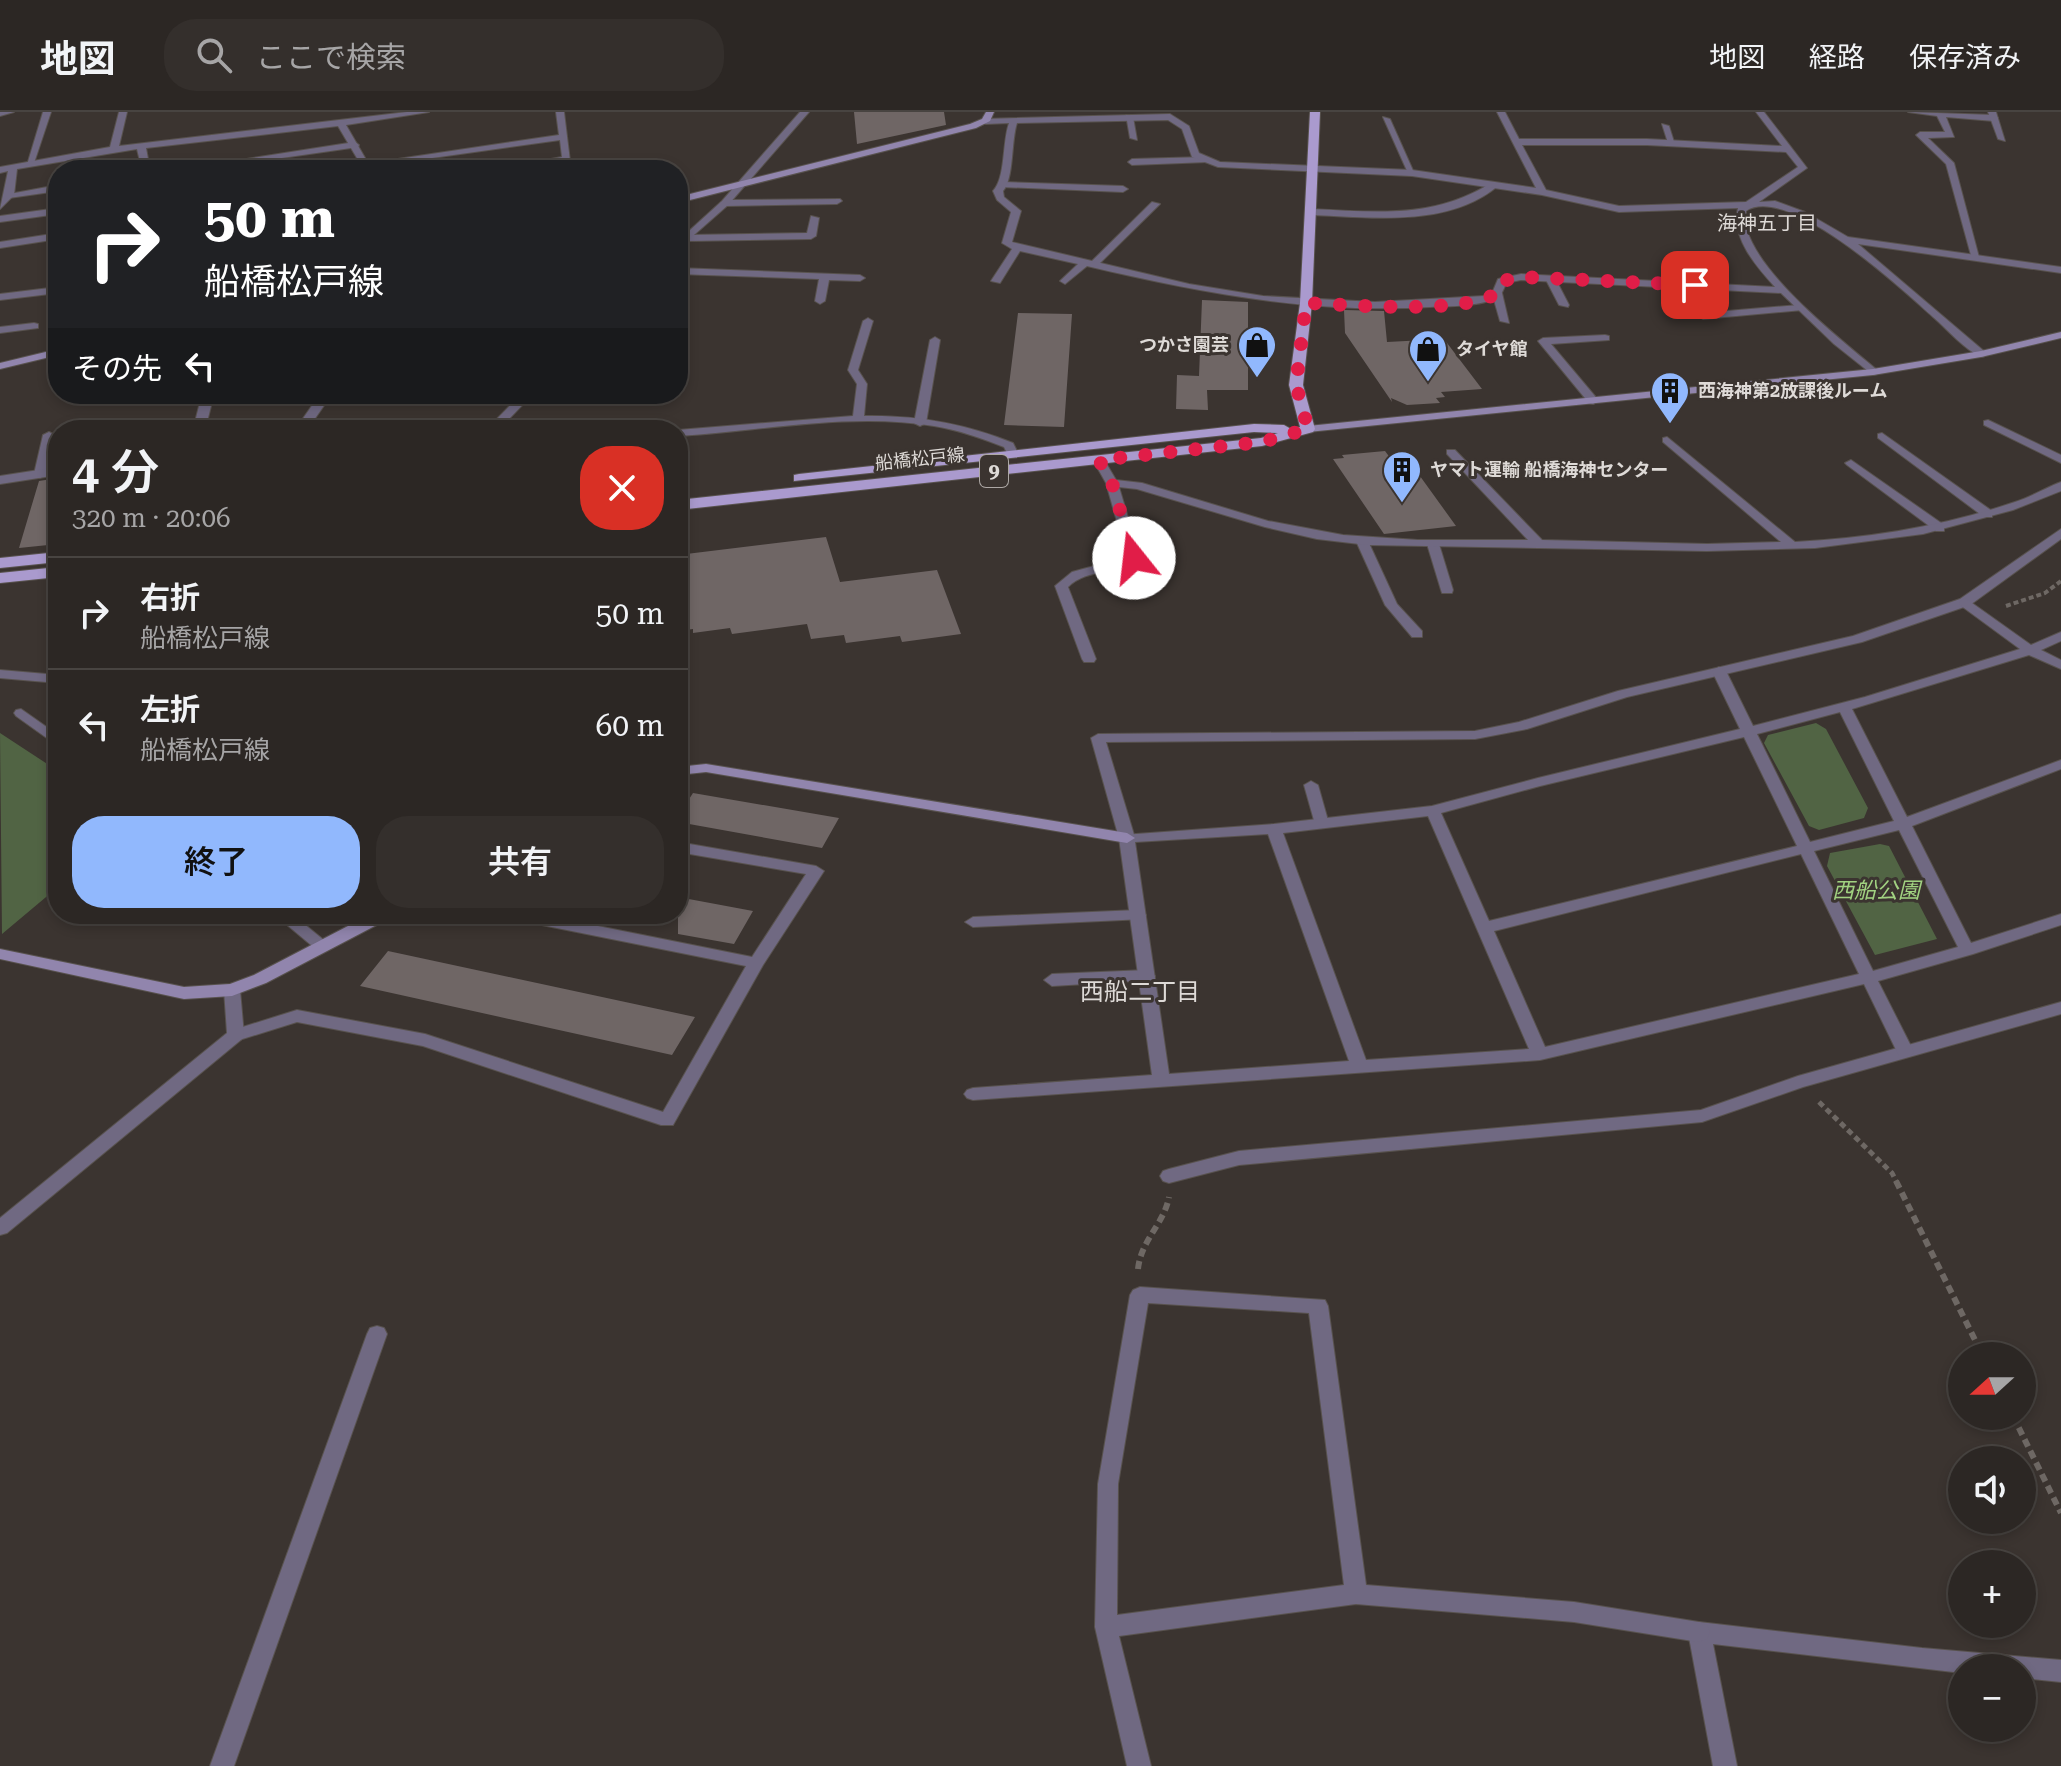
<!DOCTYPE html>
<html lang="ja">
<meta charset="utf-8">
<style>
body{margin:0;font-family:"Roboto Serif","Noto Sans JP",serif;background:#342f2c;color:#f1f3f6;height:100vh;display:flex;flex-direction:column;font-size:30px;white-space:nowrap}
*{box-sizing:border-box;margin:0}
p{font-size:26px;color:#a6a5a6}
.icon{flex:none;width:44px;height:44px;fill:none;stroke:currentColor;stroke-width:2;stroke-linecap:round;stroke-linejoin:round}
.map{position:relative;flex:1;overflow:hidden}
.details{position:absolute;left:48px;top:308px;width:640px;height:504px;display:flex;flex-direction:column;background:#2c2724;border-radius:32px;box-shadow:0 4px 12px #0003,0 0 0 2px #484441}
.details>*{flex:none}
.top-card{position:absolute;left:48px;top:48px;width:640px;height:244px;border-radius:32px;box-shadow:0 4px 12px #0003,0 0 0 2px #484441;background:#202124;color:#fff;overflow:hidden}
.needle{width:52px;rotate:249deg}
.buttons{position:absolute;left:1948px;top:1230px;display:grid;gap:16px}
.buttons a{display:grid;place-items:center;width:88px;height:88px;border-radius:50%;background:#2c2724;box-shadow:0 4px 12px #0003,0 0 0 2px #484441;font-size:40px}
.pin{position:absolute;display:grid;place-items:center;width:68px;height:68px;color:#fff;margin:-34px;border-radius:16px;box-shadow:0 4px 12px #0006}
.me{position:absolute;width:88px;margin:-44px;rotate:344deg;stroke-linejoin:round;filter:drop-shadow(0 0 6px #0008)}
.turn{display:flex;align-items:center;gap:28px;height:168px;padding:0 24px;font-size:36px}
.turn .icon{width:104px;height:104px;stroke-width:2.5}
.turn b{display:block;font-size:56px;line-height:68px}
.then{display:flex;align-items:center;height:76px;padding:0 24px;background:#0003;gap:16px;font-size:30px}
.round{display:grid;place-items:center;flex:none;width:84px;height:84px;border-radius:32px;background:#342f2c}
.overview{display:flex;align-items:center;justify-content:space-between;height:136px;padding:0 24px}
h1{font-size:48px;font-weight:600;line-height:60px}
.cta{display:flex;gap:16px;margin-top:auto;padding:16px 24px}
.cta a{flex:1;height:92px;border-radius:32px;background:#91b8fd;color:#111;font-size:32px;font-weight:600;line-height:92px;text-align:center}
.cta a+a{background:#342f2c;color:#f1f3f6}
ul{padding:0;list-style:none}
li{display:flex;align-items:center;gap:24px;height:112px;padding:0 24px;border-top:2px solid #484441}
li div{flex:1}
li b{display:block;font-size:30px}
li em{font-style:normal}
header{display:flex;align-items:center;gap:48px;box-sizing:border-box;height:112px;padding:0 40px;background:#2c2724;border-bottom:2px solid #484441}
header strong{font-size:38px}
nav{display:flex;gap:44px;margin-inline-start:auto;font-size:28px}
.search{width:560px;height:72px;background:#342f2c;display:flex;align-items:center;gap:20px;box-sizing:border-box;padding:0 28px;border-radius:32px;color:#a6a5a6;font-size:30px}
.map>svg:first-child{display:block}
.green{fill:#516444}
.building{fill:#6f6665}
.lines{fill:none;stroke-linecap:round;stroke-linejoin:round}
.lane-casing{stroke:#58524e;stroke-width:2}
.street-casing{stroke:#58524e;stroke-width:2}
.secondary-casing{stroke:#58524e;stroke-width:2}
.primary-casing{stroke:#58524e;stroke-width:2}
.path-far2{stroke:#6e6864;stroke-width:4;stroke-dasharray:5 3;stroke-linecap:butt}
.path-far1{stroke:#6e6864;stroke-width:5;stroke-dasharray:6 4;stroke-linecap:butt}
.path{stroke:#6e6864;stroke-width:6;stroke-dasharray:8 5;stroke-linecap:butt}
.lane{fill:#706982;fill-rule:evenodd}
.street{fill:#706982;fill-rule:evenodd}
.secondary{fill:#9185ad;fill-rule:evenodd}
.primary{fill:#aa9ace;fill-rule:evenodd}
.route{stroke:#e11d48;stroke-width:14;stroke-dasharray:0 25.2}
.labels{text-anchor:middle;stroke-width:6;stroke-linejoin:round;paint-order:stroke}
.far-poi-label{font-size:18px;font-weight:bold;fill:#dedad7;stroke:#3b3430;text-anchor:start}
.far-street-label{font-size:18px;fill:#dedad7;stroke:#3b3430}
.far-neighbourhood-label{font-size:20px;fill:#dedad7;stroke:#3b3430}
.shield{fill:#3b3430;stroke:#ada8a5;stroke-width:2}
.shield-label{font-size:20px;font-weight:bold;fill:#dedad7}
.park-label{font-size:22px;font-style:italic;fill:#a1d281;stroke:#3b3430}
.neighbourhood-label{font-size:24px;fill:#dedad7;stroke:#3b3430}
</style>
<header>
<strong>地図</strong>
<div class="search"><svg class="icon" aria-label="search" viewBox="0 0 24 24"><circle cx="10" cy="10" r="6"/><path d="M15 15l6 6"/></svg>ここで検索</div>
<nav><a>地図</a><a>経路</a><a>保存済み</a></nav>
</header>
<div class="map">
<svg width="2061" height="1654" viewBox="0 0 2061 1654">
<rect width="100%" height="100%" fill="#3b3430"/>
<path class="green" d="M1816,611L1826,617L1868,696L1864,706L1819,718L1809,714L1764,631L1768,623Z
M0,621L58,659V775L2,822Z
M1880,732L1889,734L1937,827L1875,843L1827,754L1830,741Z"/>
<path class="building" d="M854,0H944L946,13L857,32Z
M1202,188L1248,190V278H1207L1208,298L1176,297L1177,263L1199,264Z
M1344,198L1384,199L1387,230L1444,227L1482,277L1441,280L1445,285L1436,286L1440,291L1407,293L1391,286L1392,290L1345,221Z
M1018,201L1072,202L1064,315L1004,313Z
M1385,339L1397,355L1412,353L1456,414L1384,422L1333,347L1344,346L1342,343Z
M58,366V432L19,436L39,369Z
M826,425L840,470L937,458L961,522L902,530L900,524L846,531L844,523L811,527L807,512L732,522L730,516L693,521V517L678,519V443Z
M693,681L839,706L822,736L678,710V704Z
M678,785L753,799L734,832L678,822Z
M388,839L695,905L672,943L360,874Z"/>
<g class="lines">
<defs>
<path id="lane" d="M0,0H14L0,4Z
M43,0H51L34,51L27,53Z
M556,0H564L570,49L513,58H491L562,45L560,28L347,58H324L559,23Z
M1908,0L1994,3L1998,6L1994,9L1946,5L1954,25L1928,26L1954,51L1980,149L1972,147L1946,52L1916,23L1920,20H1945L1937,4Z
M1126,3L1133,5L1137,28L1130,26Z
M1383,5L1390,7L1415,63L1408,61Z
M1662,12L1669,14L1675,33L1668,31Z
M355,30L359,33L358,35L198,58H175Z
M1205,45L1208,46V50L1132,53L1128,50L1132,47Z
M1004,70L1123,74L1128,77L1123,80L1001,75L999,73Z
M1491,71L1499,73C1449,116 1373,105 1312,103L1307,100L1312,97C1378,100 1433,107 1491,71Z
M58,73V79L9,86L4,83Z
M840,87L842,89L837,92L725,94L720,91L725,88Z
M1152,90L1160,92L1098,153H1092V149Z
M58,96V102L0,110V104Z
M811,104L819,106L816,124L811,127L688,129L683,126L688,123L807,121Z
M58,121V127L0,136V130Z
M678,156L860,163L865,166L860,169L829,168L825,189L820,192L815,189L819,167L678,162Z
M1546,164L1555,166L1569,193L1568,195L1559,193L1545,166Z
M1497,178L1502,181L1509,211L1500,209L1492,181Z
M1799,193L1803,194V198L1703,207L1698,204L1703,201Z
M34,211L38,212V216L0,221V215Z
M1605,223L1609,224V228L1551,232L1599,289L1593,292L1589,291L1538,229L1543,226Z
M935,225L940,228L926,311L920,314L914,311L930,228Z
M205,291L211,294L205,318H193L199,294Z
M1988,308L2061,343V351L1984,313V309Z
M145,314L149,315L151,318H139Z
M49,320L55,323L46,362L40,366L34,362L43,323Z
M1882,321L1992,399V405H1984L1878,326V322Z
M1851,348L1944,413V419H1936L1847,353L1845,351Z
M2061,417V427L1970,493L1862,530L1627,585L1527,617L1475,627L1106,630L1135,726L1127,731L1119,726L1091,626L1098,622L1475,619L1519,610L1618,579L1853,524L1960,487Z
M1362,425L1368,429L1397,492L1422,519V525H1412L1385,493L1356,429Z
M1433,428L1439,432L1453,478L1452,481H1442L1441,478L1427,432Z
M21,597L58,623V634L16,604L14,601L16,598Z
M1311,669L1318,673L1329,712L1327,715H1317L1315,712L1304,673Z
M678,730L816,754L824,759L763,853L673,1013H661L423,934L297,910L236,929L230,927L228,923L230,919L297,898L425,922L663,1000L746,854L512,807L504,802H538L752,845L806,762L678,740Z
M1138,798L1146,803L1144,807L973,815L965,810L973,805Z
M274,802H292L331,834L323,839L317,838Z
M1147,858L1155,864L1153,868L1052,874L1044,868L1052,862Z
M2061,890V902L1803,975L1702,1010L1239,1053L1169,1071L1163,1069L1160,1064L1163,1059L1169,1057L1239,1039L1701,998L1798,964Z
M1699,1510L1922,1536L2061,1548V1570L2022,1566V1556H1962V1561L1713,1532L1737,1654H1713L1688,1520L1691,1513Z"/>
<path id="street" d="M119,0H127L119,34L407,0H429L346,13L372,58H364L338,14L146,36L150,58H142L137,37L17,57L14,83L0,97L8,59L0,61V55L110,35Z
M800,0H809L728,93L678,137V129L722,89Z
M1497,0H1505L1519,27H1647L1782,34L1756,0H1764L1807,56L1759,90L1775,89L1805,100L1848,125L2061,155V161L1858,132L1985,240V244L1981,245C1964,237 1948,218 1933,205C1903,178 1788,71 1746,99C1746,105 1745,112 1747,118C1761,165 1839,226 1877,258V262L1873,263L1834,232L1781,181L1521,168L1506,171C1506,172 1502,181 1501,182C1490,195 1447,194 1430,195C1313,202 1201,181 1087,154L1065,172L1060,169L1078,152L1020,139L1000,171L991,169L1012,137L1002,131L1011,100L997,88L993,79C1006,65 1002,31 1009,11L986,12L983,11V7L1170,2L1189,14L1199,41L1220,50L1412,58L1536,76ZM1168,8L1182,17L1192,45L1218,55L1412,64L1542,83L1619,100L1738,96C1731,126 1756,154 1775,175L1521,162L1498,167L1493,179L1484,184L1375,190L1263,184L1189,172L1012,130L1021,99L1004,85L1003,79C1014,67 1011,29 1017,11ZM1522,33H1647L1786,40L1798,55L1746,90L1619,94L1546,78Z
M1988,0H1996L2005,29L1998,27Z
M58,175V181L0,188V182Z
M868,206L873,209L858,258L867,272L864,304C917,303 964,311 1013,331L1019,343L1017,345H1009L1004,335C981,326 959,318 934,314C851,300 762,319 678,324V318L853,304L857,272L848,258L863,209Z
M320,282H332L307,318H295Z
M521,282H533L505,311L535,315L541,318H450L456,315L493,311Z
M1667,325L1795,430C1870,426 1945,414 2015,390C2031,385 2045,376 2061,370V379L2013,398L1923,422L1815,436L1707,439L1368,433L1317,427L1265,415L1137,377L1119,375L1140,446C1120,464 1088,455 1068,475L1096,547L1094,550H1084L1082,547L1055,474L1072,460L1127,445L1106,371L1093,348L1099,345L1103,346L1116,368L1142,371L1268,409L1343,423L1418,428H1528L1447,342V338H1455L1542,428L1707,432L1781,430L1663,330V326Z
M58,355V363L0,372V364Z
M1965,486L2031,533L2061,520V529L2041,538L2061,548V557L2029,543L1852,597L1907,705L2061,648V657L1912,714L1971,831L2061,802V813L1973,842L1878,869L1914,940L1911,944H1899L1864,872L1540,948L973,988L967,986L964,982L967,978L973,976L1152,963L1119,726L1122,723L1274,712L1432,694L1538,666L1740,617L1712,559L1719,555L1726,559L1753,614L1865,585L2020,537L1960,493L1959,490ZM1840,600L1894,709L1810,730L1757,622ZM1744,625L1797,734L1489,809L1441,701L1540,674ZM1428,704L1529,937L1366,948L1283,721ZM1899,718L1958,835L1873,859L1814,739ZM1268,722L1349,949L1169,962L1135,730ZM1801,742L1859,862L1545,935L1494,819Z
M0,558L58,563V571L0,566Z
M232,872L240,878L244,923L242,927L7,1121L0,1123V1106L227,921L224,878Z
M1140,1175L1325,1188L1328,1194L1366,1473L1574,1490L1699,1510L1707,1513L1710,1520L1707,1527L1699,1530L1574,1510L1356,1492L1119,1524L1151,1654H1127L1095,1515L1098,1372L1130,1183L1133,1178ZM1148,1191L1309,1201L1344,1473L1117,1503L1118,1372Z
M377,1214L384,1216L387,1222L234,1654H210L367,1222L370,1216Z"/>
<path id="secondary" d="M986,0H994L990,9L976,16L678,91V85L970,12L982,7Z
M2061,220V226L1981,245L1873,263L1308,320L1302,317L1308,314L1873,257L1981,239Z
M58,237V243L0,257V251Z
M706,652L1127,721L1135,726L1127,731L706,660L678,663V655Z
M371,802H392L390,806L266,871L232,884L184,887L0,847V837L184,875L230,872L254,863Z"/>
<path id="primary" d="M1310,0H1320L1312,191L1303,273L1315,317L1313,320L1262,334L678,398V388L1261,326L1278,321L1254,320L794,369V363L799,362L1254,312L1284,313L1291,317L1300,315L1289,273L1300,191Z
M58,440V450L0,456V446Z
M58,455V465L0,471V461Z"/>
</defs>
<use href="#lane" class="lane-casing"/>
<use href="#street" class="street-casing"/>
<use href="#secondary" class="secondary-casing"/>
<use href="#primary" class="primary-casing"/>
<path class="path-far2" d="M2006,494L2045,481L2061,469"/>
<path class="path-far1" d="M1819,990L1892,1061L1897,1071"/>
<path class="path" d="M1896,1069L1983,1244
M1138,1157C1141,1128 1164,1112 1169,1085
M2013,1304L2061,1401"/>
<use href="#lane" class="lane"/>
<use href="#street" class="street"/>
<use href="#secondary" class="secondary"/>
<use href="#primary" class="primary"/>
</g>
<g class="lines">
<path class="route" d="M1134,446L1112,371L1099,348L1262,330L1308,317L1296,273L1306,191C1355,193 1442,201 1487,186C1496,183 1498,177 1502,169L1521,165L1695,173"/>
</g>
<defs>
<symbol id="shop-pin" viewBox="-11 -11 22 30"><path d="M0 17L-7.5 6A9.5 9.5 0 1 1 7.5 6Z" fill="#91b8fd" stroke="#3b3430"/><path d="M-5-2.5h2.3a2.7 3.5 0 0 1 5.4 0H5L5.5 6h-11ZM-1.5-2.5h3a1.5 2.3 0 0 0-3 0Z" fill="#111"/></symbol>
<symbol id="building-pin" viewBox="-11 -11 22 30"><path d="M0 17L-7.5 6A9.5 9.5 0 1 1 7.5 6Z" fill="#91b8fd" stroke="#3b3430"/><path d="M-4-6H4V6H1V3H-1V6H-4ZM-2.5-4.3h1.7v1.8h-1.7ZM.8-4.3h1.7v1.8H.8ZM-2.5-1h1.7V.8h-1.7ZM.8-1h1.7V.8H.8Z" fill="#111"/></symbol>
</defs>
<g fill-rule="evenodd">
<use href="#shop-pin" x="1235" y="211" width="44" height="60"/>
<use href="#shop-pin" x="1406" y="215" width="44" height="60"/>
<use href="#building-pin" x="1648" y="257" width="44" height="60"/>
<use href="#building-pin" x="1380" y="336" width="44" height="60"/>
</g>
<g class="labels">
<g class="far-poi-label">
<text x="1229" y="239" text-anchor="end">つかさ園芸</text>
<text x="1456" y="243">タイヤ館</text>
<text x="1698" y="285">西海神第2放課後ルーム</text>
<text x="1430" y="364">ヤマト運輸 船橋海神センター</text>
</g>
<g class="far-street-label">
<text transform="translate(920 347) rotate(-6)" y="6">船橋松戸線</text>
</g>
<g class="far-neighbourhood-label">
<text x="1767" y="118">海神五丁目</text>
</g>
<rect class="shield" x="980" y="343" width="28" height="32" rx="6"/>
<g class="shield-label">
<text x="994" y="366">9</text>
</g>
<g class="park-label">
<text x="1876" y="786">西船公園</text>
</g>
<g class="neighbourhood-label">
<text x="1140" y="888">西船二丁目</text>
</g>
</g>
</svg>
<div class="buttons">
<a><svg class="needle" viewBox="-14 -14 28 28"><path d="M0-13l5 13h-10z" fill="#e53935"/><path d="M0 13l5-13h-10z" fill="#a6a5a6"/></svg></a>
<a><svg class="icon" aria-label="sound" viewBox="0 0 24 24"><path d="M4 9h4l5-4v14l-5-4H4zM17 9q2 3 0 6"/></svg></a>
<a>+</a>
<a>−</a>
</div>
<div class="pin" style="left:1695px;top:173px;background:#d93025"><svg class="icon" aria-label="arrive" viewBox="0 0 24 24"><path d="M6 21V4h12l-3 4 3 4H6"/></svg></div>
<svg class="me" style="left:1134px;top:446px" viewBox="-20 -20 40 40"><circle r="19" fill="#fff"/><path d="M0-13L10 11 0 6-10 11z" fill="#e11d48"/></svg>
<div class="top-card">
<div class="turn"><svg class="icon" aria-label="right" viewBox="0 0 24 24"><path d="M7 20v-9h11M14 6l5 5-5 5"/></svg><div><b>50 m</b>船橋松戸線</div></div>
<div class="then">その先<svg class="icon" aria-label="left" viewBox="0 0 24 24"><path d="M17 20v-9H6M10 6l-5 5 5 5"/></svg></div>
</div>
<section class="details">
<div class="overview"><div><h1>4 分</h1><p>320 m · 20:06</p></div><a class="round" style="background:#d93025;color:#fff"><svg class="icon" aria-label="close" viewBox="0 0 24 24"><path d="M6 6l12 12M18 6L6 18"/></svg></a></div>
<ul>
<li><svg class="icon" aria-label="right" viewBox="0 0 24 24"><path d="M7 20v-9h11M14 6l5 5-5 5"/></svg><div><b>右折</b><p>船橋松戸線</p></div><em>50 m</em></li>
<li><svg class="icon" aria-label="left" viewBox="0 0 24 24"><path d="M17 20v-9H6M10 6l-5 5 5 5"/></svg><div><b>左折</b><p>船橋松戸線</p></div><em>60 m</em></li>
</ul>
<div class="cta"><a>終了</a><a>共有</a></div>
</section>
</div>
